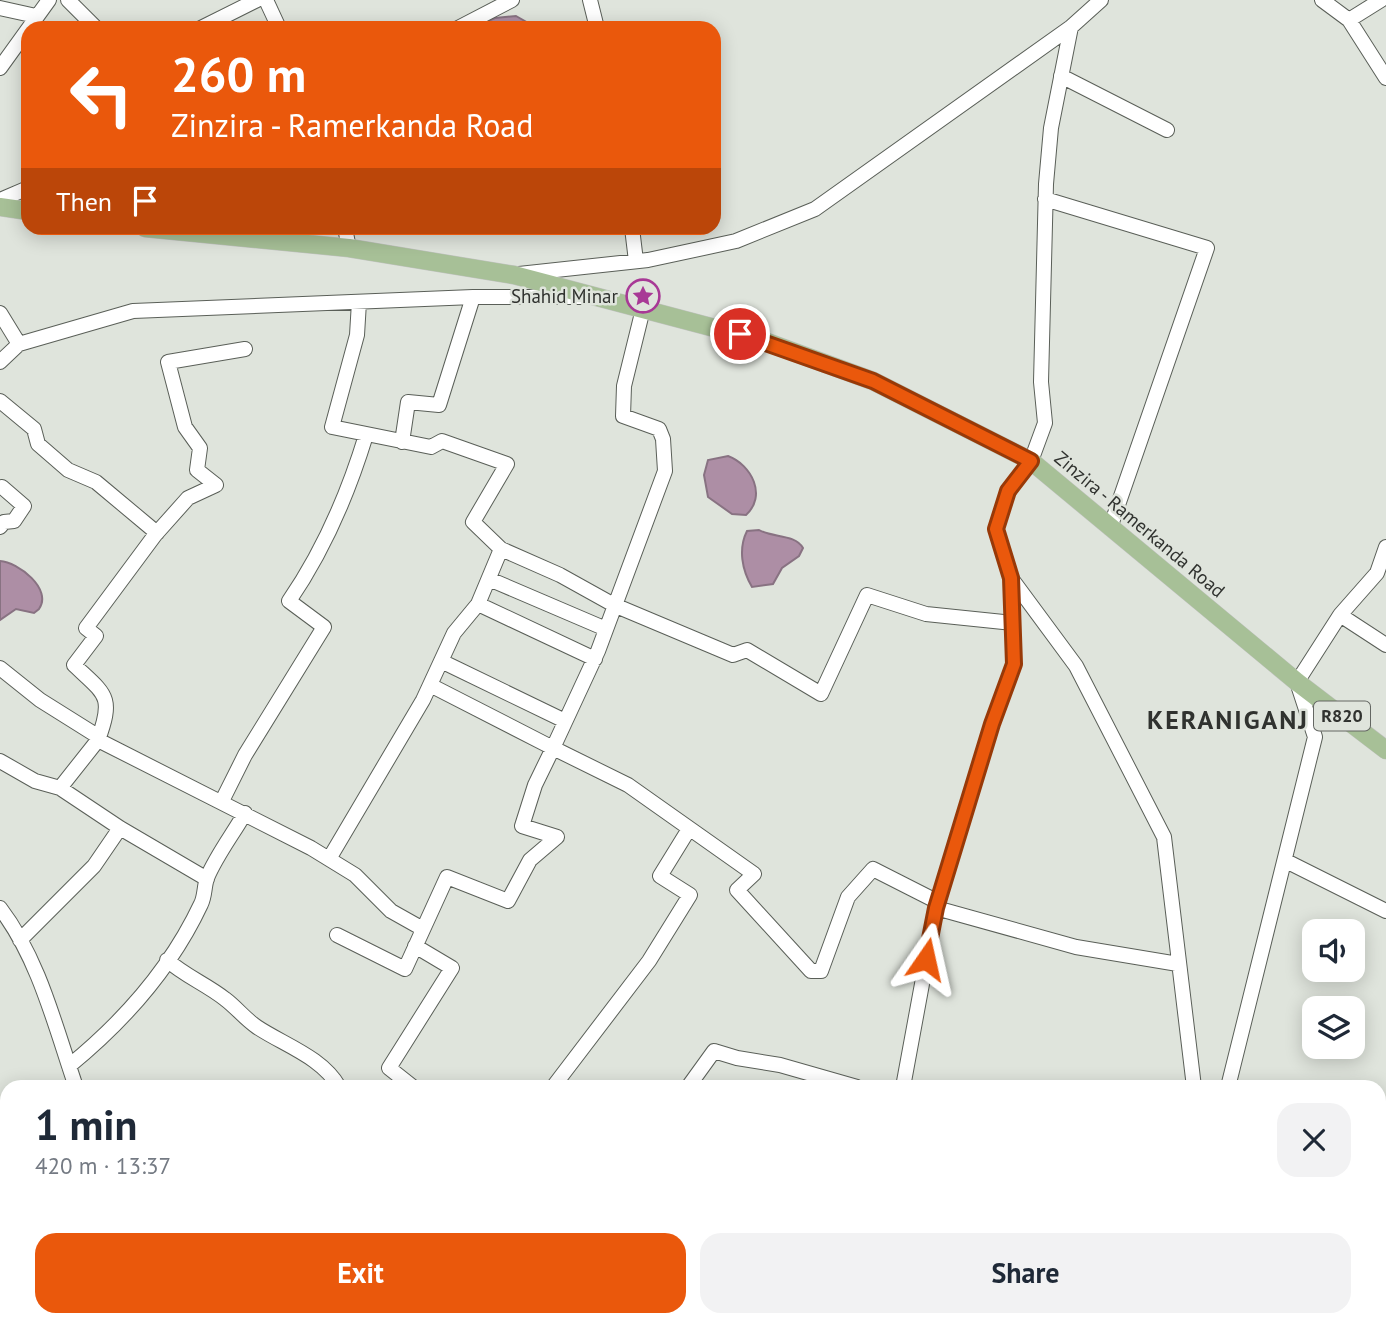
<!DOCTYPE html>
<meta charset="utf-8">
<style>
body{margin:0;font-family:"PT Sans",sans-serif;background:#f2f2f3;color:#1f2937;height:100vh;display:flex;flex-direction:column;font-size:26px;white-space:nowrap}
*{box-sizing:border-box;margin:0}
p{font-size:23px;color:#747a83}
.icon{flex:none;width:38px;height:38px;fill:none;stroke:currentColor;stroke-width:2;stroke-linecap:round;stroke-linejoin:round}
.map{position:relative;flex:1;overflow:hidden}
.details{position:absolute;left:0px;top:1080px;width:1386px;height:247px;display:flex;flex-direction:column;background:#fff;border-radius:21px 21px 0 0;box-shadow:0 4px 18px #0003}
.details>*{flex:none}
.banner{position:absolute;left:21px;top:21px;width:700px;height:214px;border-radius:21px;box-shadow:0 4px 18px #0003;background:#ea580c;color:#fff;overflow:hidden}
.controls{position:absolute;left:1302px;top:919px;display:grid;gap:14px}
.controls a{display:grid;place-items:center;width:63px;height:63px;border-radius:14px;background:#fff;box-shadow:0 4px 18px #0003;font-size:35px}
.pin{position:absolute;display:grid;place-items:center;width:60px;height:60px;color:#fff;margin:-30px;border:4px solid #fff;border-radius:50%;box-shadow:0 2px 7px #0007}
.me{position:absolute;width:77px;margin:-38px;rotate:11deg;stroke-linejoin:round;filter:drop-shadow(0 0 5px #0008)}
.turn{display:flex;align-items:center;gap:24px;height:147px;padding:0 35px;font-size:32px}
.turn .icon{width:91px;height:91px;stroke-width:2.5}
.turn b{display:block;font-size:49px;line-height:60px}
.then{display:flex;align-items:center;height:66px;padding:0 35px;background:#0003;gap:14px;font-size:26px}
.round{display:grid;place-items:center;flex:none;width:74px;height:74px;border-radius:21px;background:#f2f2f3}
.head{display:flex;align-items:center;justify-content:space-between;height:119px;padding:0 35px}
h1{font-size:42px;font-weight:700;line-height:52px}
.button{display:flex;gap:14px;margin-top:auto;padding:14px 35px}
.button a{flex:1;height:80px;border-radius:21px;background:#ea580c;color:#fff;font-size:28px;font-weight:700;line-height:80px;text-align:center}
.button a+a{background:#f2f2f3;color:#1f2937}
.map>svg:first-child{display:block}
.water{fill:#ad8ea5;stroke:#887282;stroke-width:2}
.lines{fill:none;stroke-linecap:round;stroke-linejoin:round}
.minor-casing{stroke:#5a5f58;stroke-width:16}
.major-casing{stroke:#c1c2c1;stroke-width:19}
.minor{stroke:#fff;stroke-width:14}
.major{stroke:#a7c097;stroke-width:18}
.route-casing{stroke:#983908;stroke-width:18}
.route{stroke:#ea580c;stroke-width:12}
.labels{text-anchor:middle;stroke-width:5;stroke-linejoin:round;paint-order:stroke}
.shield{fill:#dfe4dc;stroke:#646763;stroke-width:2}
.shield-label{font-size:18px;font-weight:bold;fill:#30322f}
.poi-label{font-size:19px;fill:#30322f;stroke:#dfe4dc;text-anchor:end}
.street-label{font-size:19px;fill:#30322f;stroke:#dfe4dc}
.district-label{font-size:26px;font-weight:bold;letter-spacing:2px;fill:#30322f;stroke:#dfe4dc}
</style>
<div class="map">
<svg width="1386" height="1325" viewBox="0 0 1386 1325">
<rect width="100%" height="100%" fill="#dfe4dc"/>
<path class="water" d="M516,16L537,28H472L495,18Z
M728,456C752,465 767,496 746,515L732,514L708,497L704,475L708,460Z
M759,530C773,538 795,534 803,548L799,556L782,568L773,584L752,587C742,570 738,549 747,531Z
M0,561C18,562 53,589 39,609L34,613L16,609L0,620Z"/>
<g class="lines">
<defs>
<path id="minor" d="M68,0L96,28
M266,0L279,28
M590,0L597,28
M1322,0L1349,20L1386,78
M0,8L36,16
M1349,20L1381,0
M201,28L257,0
M458,28L512,0
M0,68L49,0
M1061,76L1167,130
M1045,199L1207,248L1110,528
M0,200L28,188
M345,228L349,248
M632,228L636,261
M519,274L648,260L736,241L815,209L1071,27L1101,0
M359,302L357,335L332,427L431,447L442,441L507,464L473,522L501,549
M643,309L624,386L623,416L659,429L663,439L665,471L598,651L553,748L628,785L754,874L737,890L811,971H821L848,897L873,869L938,902
M0,313L19,344
M0,362L19,344L133,311L473,297H581
M0,401L34,429L38,444L68,470L96,482L157,533
M402,442L408,402L439,405L473,297
M0,527L4,522L14,521L24,506L2,487
M1011,578L1076,666L1164,837L1194,1087
M489,579L606,629
M478,604L595,659
M1340,615L1377,573L1386,547
M441,661L565,721
M0,668L40,700L99,737
M98,740C114,696 106,695 74,665L96,636L86,628L155,535L188,498L216,485L197,470L200,448L185,427L168,362L245,349
M0,761L35,781L60,788L98,740L311,848L355,875L391,911L423,929
M60,788L120,828L207,879
M222,801L245,755L324,627L289,601C324,550 348,494 366,435
M329,859L423,700L454,633L478,604L501,549L560,575L614,605L733,655L747,650L821,694L867,595L926,614L1013,623
M1286,861L1386,911
M0,908C39,959 55,1026 76,1087
M936,908L1076,947L1178,964
M337,935L405,969L447,877L508,901L530,860L557,837L522,826L535,785L553,748L430,685
M20,940L94,866L120,828
M167,960C185,976 206,984 225,999C236,1007 245,1019 257,1027C284,1045 322,1057 339,1087
M69,1066C123,1022 171,968 201,904C205,896 204,887 207,878C216,856 233,834 245,813
M413,1087L389,1068L452,968L415,946
M553,1087L649,961L690,895L660,876L689,829
M688,1087L714,1051L737,1058L780,1065L857,1087
M903,1087L936,908L992,724L1014,664L1011,578L996,529L1008,491L1031,461L1045,423L1041,382L1046,184L1051,128L1071,27
M1228,1087L1315,737L1297,682L1340,615L1386,645
M1379,1145L1386,1147
M1379,1197L1386,1183
M1379,1288L1386,1292
M429,1320L433,1325
M682,1320L692,1325
M34,1325L37,1320
M542,1325L547,1320
M876,1325L879,1320
M1209,1325V1320
M1306,1325L1309,1320"/>
<path id="major" d="M0,207L28,211
M145,228L349,248L514,275L764,341L873,381L1031,461L1297,682L1386,750"/>
</defs>
<use href="#minor" class="minor-casing"/>
<use href="#major" class="major-casing"/>
<use href="#minor" class="minor"/>
<use href="#major" class="major"/>
</g>
<g class="lines">
<defs>
<path id="route" d="M740,334L873,381L1031,461L1008,491L996,529L1011,578L1014,664L992,724L936,908L926,959"/>
</defs>
<use href="#route" class="route-casing"/>
<use href="#route" class="route"/>
</g>
<defs>
<symbol id="sight-ring" viewBox="-11 -11 22 22"><circle r="9.5" fill="#dfe4dc" stroke="#a83996" stroke-width="1.5"/><path d="M0-6L1.8-2.2L6-1.7L2.9 1.2L3.7 5.4L0 3.3L-3.7 5.4L-2.9 1.2L-6-1.7L-1.8-2.2Z" fill="#a83996"/></symbol>
</defs>
<g fill-rule="evenodd">
<use href="#sight-ring" x="624" y="277" width="38" height="38"/>
</g>
<g class="labels">
<rect class="shield" x="1314" y="701.5" width="56" height="29" rx="5"/>
<g class="shield-label">
<text x="1342" y="722">R820</text>
</g>
<g class="poi-label">
<text x="618" y="303">Shahid Minar</text>
</g>
<g class="street-label">
<text transform="translate(1140 524) rotate(40)" y="7">Zinzira - Ramerkanda Road</text>
</g>
<g class="district-label">
<text x="1228" y="729">KERANIGANJ</text>
</g>
</g>
</svg>
<div class="controls">
<a><svg class="icon" aria-label="sound" viewBox="0 0 24 24"><path d="M4 9h4l5-4v14l-5-4H4zM17 9q2 3 0 6"/></svg></a>
<a><svg class="icon" aria-label="layers" viewBox="0 0 24 24"><path d="M12 4l9 5-9 5-9-5zM3 14l9 5 9-5"/></svg></a>
</div>
<div class="pin" style="left:740px;top:334px;background:#d93025"><svg class="icon" aria-label="arrive" viewBox="0 0 24 24"><path d="M6 21V4h12l-3 4 3 4H6"/></svg></div>
<svg class="me" style="left:926px;top:959px" viewBox="-20 -20 40 40"><path d="M0-17L14 15 0 8-14 15z" fill="#ea580c" stroke="#fff" stroke-width="4"/></svg>
<div class="banner">
<div class="turn"><svg class="icon" aria-label="left" viewBox="0 0 24 24"><path d="M17 20v-9H6M10 6l-5 5 5 5"/></svg><div><b>260 m</b>Zinzira - Ramerkanda Road</div></div>
<div class="then">Then<svg class="icon" aria-label="arrive" viewBox="0 0 24 24"><path d="M6 21V4h12l-3 4 3 4H6"/></svg></div>
</div>
<section class="details">
<div class="head"><div><h1>1 min</h1><p>420 m · 13:37</p></div><a class="round"><svg class="icon" aria-label="close" viewBox="0 0 24 24"><path d="M6 6l12 12M18 6L6 18"/></svg></a></div>
<div class="button"><a>Exit</a><a>Share</a></div>
</section>
</div>
